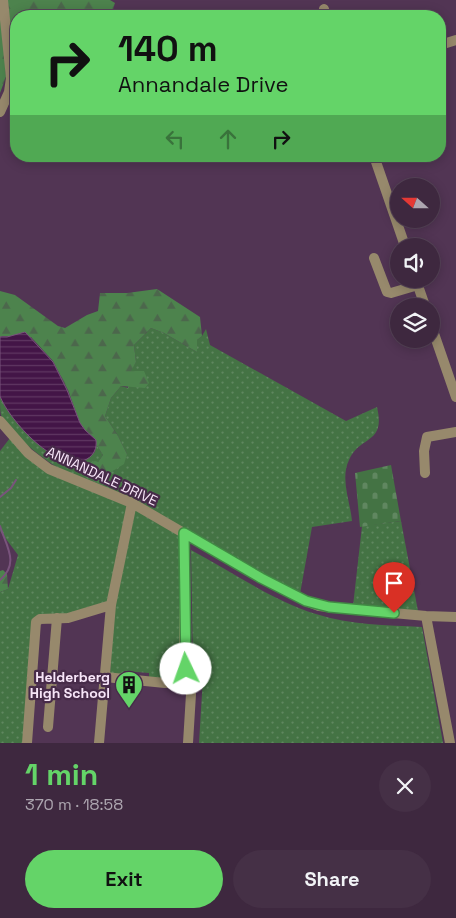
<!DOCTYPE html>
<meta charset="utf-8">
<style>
body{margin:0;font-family:"Space Grotesk",sans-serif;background:#453046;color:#f1f3f6;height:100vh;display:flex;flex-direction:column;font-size:19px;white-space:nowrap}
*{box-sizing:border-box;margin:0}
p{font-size:16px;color:#ada6b0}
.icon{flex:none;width:28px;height:28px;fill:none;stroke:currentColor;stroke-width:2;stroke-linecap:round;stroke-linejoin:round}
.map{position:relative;height:743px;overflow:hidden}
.panel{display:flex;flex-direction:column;background:#3e283f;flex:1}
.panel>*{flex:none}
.guide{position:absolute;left:10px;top:10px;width:436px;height:152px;border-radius:20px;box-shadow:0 2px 12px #0003,0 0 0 1px #574459;background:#64d468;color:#111;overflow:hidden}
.needle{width:32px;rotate:291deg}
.controls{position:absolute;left:390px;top:178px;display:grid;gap:10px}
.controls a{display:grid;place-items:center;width:50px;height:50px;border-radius:50%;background:#3e283f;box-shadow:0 2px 12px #0003,0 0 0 1px #574459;font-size:25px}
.pin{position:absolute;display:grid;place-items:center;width:42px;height:42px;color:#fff;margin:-51px -21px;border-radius:50% 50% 50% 0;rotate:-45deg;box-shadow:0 0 5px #0007}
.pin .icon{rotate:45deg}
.me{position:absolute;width:55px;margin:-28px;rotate:357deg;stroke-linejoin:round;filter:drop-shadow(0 0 4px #0008)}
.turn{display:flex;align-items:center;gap:18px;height:105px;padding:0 25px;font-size:22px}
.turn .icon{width:65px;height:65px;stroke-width:2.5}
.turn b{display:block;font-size:35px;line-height:42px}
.lanes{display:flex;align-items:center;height:48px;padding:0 25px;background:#0003;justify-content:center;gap:25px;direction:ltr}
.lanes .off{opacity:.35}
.round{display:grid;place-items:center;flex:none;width:52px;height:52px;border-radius:26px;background:#453046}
.overview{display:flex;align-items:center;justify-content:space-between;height:85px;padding:0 25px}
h1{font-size:30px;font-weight:700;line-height:38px;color:#64d468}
.action{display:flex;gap:10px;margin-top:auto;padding:10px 25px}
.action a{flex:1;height:58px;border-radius:30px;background:#64d468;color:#111;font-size:20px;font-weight:700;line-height:58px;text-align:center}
.action a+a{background:#453046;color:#f1f3f6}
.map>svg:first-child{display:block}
.grass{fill:url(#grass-dots)}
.forest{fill:url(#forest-firs)}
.cemetery{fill:url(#cemetery-stones)}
.water{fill:url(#water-rules);stroke:#79537c}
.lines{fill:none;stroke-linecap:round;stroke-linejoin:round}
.stream{stroke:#79537c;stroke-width:2}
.minor{stroke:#97896c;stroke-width:10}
.route-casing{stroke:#418a44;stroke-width:12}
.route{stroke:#64d468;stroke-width:9}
.labels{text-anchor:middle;stroke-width:4.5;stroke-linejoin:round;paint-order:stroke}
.street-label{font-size:14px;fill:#f7e5f8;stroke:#472b49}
.poi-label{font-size:14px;font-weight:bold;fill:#f7e5f8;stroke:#472b49;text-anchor:end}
</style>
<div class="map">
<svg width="456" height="743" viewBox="0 0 456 743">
<defs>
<pattern id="grass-dots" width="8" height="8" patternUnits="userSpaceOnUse" patternTransform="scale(1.25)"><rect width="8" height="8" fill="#447344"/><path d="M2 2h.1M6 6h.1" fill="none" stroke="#608760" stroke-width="1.8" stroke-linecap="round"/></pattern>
<pattern id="forest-firs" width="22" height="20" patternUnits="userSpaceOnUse" patternTransform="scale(1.25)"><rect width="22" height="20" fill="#4d834d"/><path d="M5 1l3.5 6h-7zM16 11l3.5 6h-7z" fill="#4c674c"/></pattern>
<pattern id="cemetery-stones" width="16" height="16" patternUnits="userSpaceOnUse" patternTransform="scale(1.25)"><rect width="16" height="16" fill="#447344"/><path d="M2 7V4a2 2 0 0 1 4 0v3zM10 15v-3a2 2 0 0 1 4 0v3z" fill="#608760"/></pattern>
<pattern id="water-rules" width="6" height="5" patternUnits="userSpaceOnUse" patternTransform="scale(1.25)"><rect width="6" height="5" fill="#431547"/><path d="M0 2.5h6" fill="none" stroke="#5f3762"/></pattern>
</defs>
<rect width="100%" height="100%" fill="#523554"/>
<path class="grass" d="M151,328L164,333L197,352V340L202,336L206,329L210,345L346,421L377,407C386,445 360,435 349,460C340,479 350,500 352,521L312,527L300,594L55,466C40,456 8,432 1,415C0,410 0,402 0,396C8,416 54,468 78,462C83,461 90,455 95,452L96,444L103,455L98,462L87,466L88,472L94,482L103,484L102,470L127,454L118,436L105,416L111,398L121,386L128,388L130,371L136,362L134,345Z
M10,438L26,455L128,505L110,601L68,616L38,618L24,743H0V592L8,589L18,555L0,531V451Z
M132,508L180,536L181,665L169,679L149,678V673L124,671L123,676L110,674L113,605Z
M401,521L418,611L353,606L362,526Z
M191,550C232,572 272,600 316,614C351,625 386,625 422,627L443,743H199L203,677L193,666Z"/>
<path class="forest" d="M0,0H110L115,3L111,16H16V67L11,61L5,60L6,77L0,93Z
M157,289L200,317L202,336L197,340V352L164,333L151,328L134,345L136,362L131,371H144L149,383L145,388L121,386L111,398L105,416L118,436L127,454L124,464L111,472L102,470L104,485L94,482C91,475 86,471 88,464L95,461L98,462L103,455L96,444V440L85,430L80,423L68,390L53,361L31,337L2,336L0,337V291L15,295L58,326L65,328L87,315L98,311L100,293H127Z
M3,570L7,574L8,589L0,592V571Z"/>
<path class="cemetery" d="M391,465L401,521L360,527L355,473Z"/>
<path class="water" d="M25,332L53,362L67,390L80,423L85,430L96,440C97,448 94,455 87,459C58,475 9,420 0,396V337H7Z"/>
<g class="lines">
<path class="stream" d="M0,497L11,488L16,480
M0,526C6,546 20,563 0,580"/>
<path class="minor" d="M324,9L326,16
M440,45L456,40
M0,112L9,92L11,78L3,0
M374,156L405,246
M374,258L387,292L391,293L418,285
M416,280L425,306
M431,325L456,397
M0,421L28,453L49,469L132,503L261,578L306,601L319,606L338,608L426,616L456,617
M425,473L424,451L427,437L456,432
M184,533V662L191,694L188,743
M426,616L450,743
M105,677L165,683L188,680
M48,727L57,618
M27,743L36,622L40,619L68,618L111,605
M99,743L111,605L132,503"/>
</g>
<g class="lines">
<defs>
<path id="route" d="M186,669L184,533L261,578L306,601L329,607L394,613"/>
</defs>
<use href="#route" class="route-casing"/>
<use href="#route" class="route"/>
</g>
<defs>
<symbol id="building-pin" viewBox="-11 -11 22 30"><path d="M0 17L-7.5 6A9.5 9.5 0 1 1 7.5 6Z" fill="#64d468" stroke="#472b49"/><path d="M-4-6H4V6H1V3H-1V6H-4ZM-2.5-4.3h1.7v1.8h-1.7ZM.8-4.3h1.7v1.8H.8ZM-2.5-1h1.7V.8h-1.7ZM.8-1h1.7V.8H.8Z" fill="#111"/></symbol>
</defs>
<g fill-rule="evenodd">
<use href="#building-pin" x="113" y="669" width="32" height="43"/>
</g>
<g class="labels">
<g class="street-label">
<text transform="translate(102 476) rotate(25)" y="5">ANNANDALE DRIVE</text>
</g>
<g class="poi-label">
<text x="110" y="682">Helderberg<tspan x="110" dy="16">High School</tspan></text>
</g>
</g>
</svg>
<div class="controls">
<a><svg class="needle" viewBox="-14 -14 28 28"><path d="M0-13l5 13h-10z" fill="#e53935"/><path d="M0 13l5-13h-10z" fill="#ada6b0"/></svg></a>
<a><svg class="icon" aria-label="sound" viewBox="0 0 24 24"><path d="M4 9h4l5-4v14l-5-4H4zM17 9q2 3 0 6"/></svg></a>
<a><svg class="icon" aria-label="layers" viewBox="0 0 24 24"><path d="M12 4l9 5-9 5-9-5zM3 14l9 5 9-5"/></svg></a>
</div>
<div class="pin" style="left:394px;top:613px;background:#d93025"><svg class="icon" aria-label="arrive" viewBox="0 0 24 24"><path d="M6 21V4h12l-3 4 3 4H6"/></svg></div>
<svg class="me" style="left:186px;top:669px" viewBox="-20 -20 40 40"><circle r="19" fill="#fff"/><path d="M0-13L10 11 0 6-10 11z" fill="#64d468"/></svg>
<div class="guide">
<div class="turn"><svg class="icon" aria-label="right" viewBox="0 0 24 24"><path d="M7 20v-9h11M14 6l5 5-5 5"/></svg><div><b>140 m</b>Annandale Drive</div></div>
<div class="lanes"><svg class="icon off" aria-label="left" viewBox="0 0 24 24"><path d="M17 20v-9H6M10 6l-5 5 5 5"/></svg><svg class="icon off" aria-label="ahead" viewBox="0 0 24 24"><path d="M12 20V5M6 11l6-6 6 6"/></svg><svg class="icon" aria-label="right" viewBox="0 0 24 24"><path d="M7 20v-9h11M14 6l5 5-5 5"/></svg></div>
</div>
</div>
<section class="panel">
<div class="overview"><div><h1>1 min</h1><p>370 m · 18:58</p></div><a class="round"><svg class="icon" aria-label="close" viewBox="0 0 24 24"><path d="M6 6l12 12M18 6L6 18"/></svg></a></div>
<div class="action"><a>Exit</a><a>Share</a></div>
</section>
